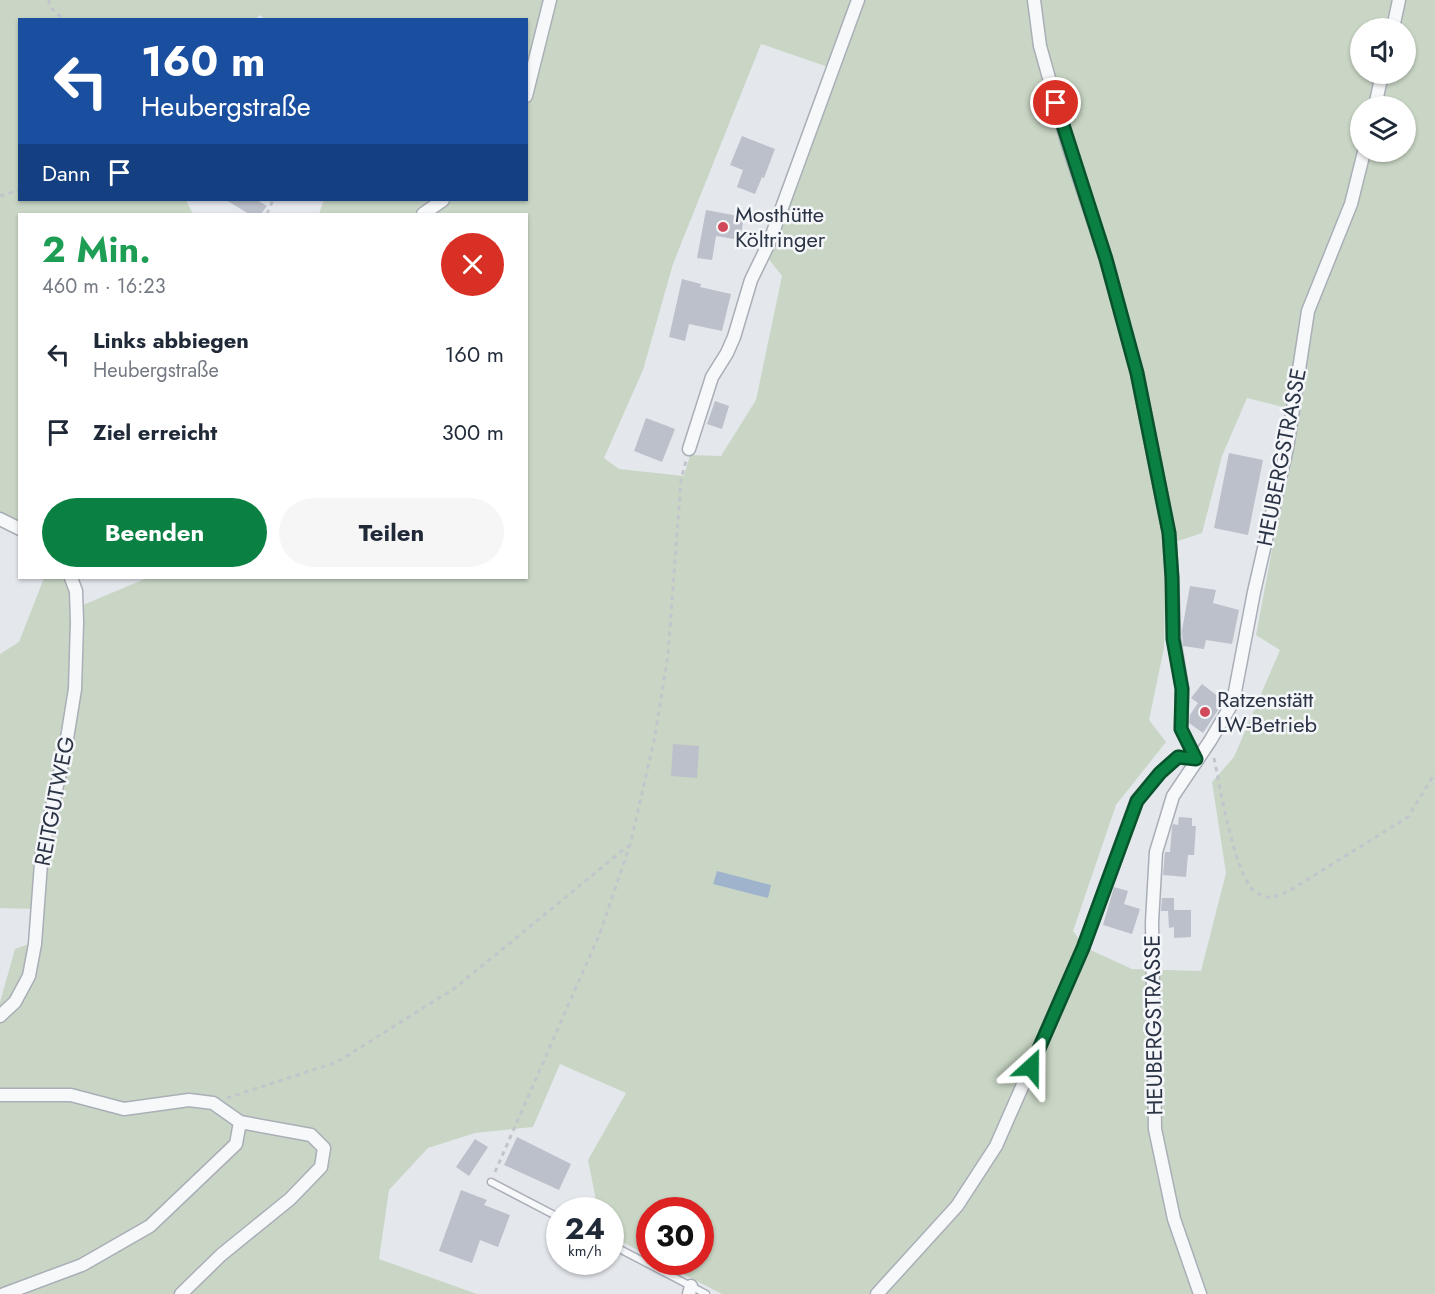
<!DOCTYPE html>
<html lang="de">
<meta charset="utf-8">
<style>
body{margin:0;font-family:Jost,sans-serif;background:#f6f6f7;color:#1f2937;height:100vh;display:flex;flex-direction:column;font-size:22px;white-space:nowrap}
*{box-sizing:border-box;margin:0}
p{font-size:20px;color:#747a83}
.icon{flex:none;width:33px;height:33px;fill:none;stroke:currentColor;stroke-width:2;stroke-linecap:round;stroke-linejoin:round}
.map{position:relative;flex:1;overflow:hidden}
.sheet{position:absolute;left:18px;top:213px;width:510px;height:366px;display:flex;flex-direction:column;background:#fff;border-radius:0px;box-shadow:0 2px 4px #0004}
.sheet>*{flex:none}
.banner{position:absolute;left:18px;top:18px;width:510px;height:183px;border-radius:0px;box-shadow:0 2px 4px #0004;background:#1a4fa0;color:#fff;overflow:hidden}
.controls{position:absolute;left:1350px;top:18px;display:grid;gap:12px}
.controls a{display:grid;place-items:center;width:66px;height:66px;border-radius:50%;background:#fff;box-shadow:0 2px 4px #0004;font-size:30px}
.speed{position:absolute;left:546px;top:1197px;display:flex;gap:12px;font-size:30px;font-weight:700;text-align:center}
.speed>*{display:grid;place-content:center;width:78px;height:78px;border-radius:50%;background:#fff;box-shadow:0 2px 4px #0004;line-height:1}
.speed small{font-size:15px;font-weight:400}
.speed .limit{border:9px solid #d22;background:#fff;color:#111}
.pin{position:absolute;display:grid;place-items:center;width:51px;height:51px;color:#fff;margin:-26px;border:3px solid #fff;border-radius:50%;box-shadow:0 2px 6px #0007}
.me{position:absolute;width:66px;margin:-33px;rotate:24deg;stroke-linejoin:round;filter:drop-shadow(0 0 4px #0008)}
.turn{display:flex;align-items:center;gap:21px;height:126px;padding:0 24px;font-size:27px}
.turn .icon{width:78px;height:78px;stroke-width:2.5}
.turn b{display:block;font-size:42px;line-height:51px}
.then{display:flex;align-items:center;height:57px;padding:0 24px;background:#0003;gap:12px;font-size:22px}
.round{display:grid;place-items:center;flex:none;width:63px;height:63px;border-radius:32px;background:#f6f6f7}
.summary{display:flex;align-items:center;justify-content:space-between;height:102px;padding:0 24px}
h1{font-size:36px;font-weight:700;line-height:45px;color:#1e9e55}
.cta{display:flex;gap:12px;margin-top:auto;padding:12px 24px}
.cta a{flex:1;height:69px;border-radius:36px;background:#0b8043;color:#fff;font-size:24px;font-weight:700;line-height:69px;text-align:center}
.cta a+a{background:#f6f6f7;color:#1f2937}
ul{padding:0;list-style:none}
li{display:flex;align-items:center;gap:18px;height:78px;padding:0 24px}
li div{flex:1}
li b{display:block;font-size:22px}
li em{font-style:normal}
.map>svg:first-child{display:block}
.green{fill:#c9d6c5;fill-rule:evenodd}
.water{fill:#9fb4cc}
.building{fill:#bbc0ca}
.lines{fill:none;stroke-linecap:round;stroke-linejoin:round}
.lane-casing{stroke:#a9aeb7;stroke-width:9}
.street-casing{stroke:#a9aeb7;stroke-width:15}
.path{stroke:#c2c5cb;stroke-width:3;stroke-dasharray:4.5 4.5;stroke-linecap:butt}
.lane{stroke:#f7f8fa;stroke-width:6}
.street{stroke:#f7f8fa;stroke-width:12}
.route-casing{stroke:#07532c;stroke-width:15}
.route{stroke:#0b8043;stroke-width:10}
.poi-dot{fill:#d1495b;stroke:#f4f6f9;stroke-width:2}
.labels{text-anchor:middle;stroke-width:5;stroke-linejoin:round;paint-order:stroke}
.poi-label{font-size:22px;fill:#2b3445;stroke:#f4f6f9;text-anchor:start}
.street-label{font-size:22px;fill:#2b3445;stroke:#f4f6f9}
</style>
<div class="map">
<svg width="1435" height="1294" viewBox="0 0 1435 1294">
<rect width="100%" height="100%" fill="#e4e7ec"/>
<path class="green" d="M0,0H1435V1294H722L660,1262H700V1210H650L649,1256L611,1236L610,1210H598L588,1160L626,1093L560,1064L533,1127L475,1133L428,1148L389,1190L379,1259L477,1294H0V1002L15,949L32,943L35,909L0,908V654L19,642L44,578H77L83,605L147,578H526V214H319L324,200H526V20H267L259,15L255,20H20V200H186L193,214H20L19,521L0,512ZM1360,28H1406V74H1360ZM761,44L837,70L768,258L782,276L756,400L721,456L690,455L684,476L619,469L604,458L643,370L673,264ZM1360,106H1406V152H1360ZM1247,398L1298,411L1256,635L1280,650L1234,757L1212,782L1226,873L1201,971L1132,969L1086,948L1073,931L1116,805L1166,742L1149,720L1164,648L1165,602L1172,543L1202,533L1222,456Z"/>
<path class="water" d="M717,871L771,885L768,898L713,884Z"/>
<path class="building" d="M742,136L775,149L764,178L762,177L755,194L737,187L743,170L730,165Z
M226,200H257L267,206L261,214H249Z
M706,210L744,217L740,240L716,236L712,260L697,258Z
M682,279L701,284L700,287L731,294L722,331L689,324L685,341L669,337Z
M715,401L729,406L722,429L707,424Z
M646,418L675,429L662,462L634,451Z
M1229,453L1263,460L1248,535L1214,528Z
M1190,586L1216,590L1213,603L1239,610L1232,644L1206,640L1204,649L1183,646L1182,630Z
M1202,684L1224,701L1203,733L1189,723L1190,715L1198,703L1191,698Z
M673,744L699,746L697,778L671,776Z
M1179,817L1192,818V826H1196L1194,855H1188L1186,877L1163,875L1165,852H1170L1172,827L1173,824L1178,825Z
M1114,887L1128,891L1124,904L1140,909L1132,934L1103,925Z
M1162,898H1174V910H1191V937L1174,938V927L1169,928L1168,911H1161Z
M517,1137L571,1164L559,1190L504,1165Z
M475,1139L488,1147L469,1176L456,1167Z
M461,1190L487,1200L484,1205L510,1215L498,1247L480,1240L472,1263L439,1251Z"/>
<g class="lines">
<defs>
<path id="lane" d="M491,1182L560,1218
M610,1244L706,1294"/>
<path id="street" d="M1034,0L1040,46L1067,142L1106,259L1137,373L1169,533L1172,578L1174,639L1182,689L1181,729L1196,759
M1393,28L1399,0
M526,96L550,0
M1375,106L1382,74
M423,214L443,200
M689,449L712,377L727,353L734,337L751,280L769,243L858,0
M0,519L20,529
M0,1016L15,1002L29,976L35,944L42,850L65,751L75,689L77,622L76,591L71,578
M0,1095H71L124,1109L189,1100L213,1103L240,1122
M4,1294L82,1265L150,1226L236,1144L240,1122L311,1135L324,1148L321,1167L290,1199L221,1255L181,1294
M689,1294L691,1286
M877,1294L957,1206L996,1146L1083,948L1137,800L1160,773L1178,757L1196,759
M1200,1294L1174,1219L1155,1129L1152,922L1156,852L1173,796L1210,741L1233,702L1254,592L1287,448L1308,311L1351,204L1364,152"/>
</defs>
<use href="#lane" class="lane-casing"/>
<use href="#street" class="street-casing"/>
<path class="path" d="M49,0V6L64,20
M0,196L20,190
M267,214L273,200
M1214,758C1220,787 1234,872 1254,891C1258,895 1266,896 1271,898L1289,891L1408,817L1435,773
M227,1098L337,1062L455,988L628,846
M495,1172L600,933L630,845L654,741L668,655L681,480L686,461"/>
<use href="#lane" class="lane"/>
<use href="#street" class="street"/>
</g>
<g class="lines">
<defs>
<path id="route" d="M1031,1067L1083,948L1137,801L1160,773L1178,757L1196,759L1181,729L1182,689L1173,639L1172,578L1169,533L1137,373L1106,259L1056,103"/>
</defs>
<use href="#route" class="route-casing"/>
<use href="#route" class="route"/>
</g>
<g class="poi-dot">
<circle cx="723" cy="227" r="6"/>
<circle cx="1205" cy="712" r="6"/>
</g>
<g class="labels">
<g class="poi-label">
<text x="735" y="222">Mosthütte<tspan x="735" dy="25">Költringer</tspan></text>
<text x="1217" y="707">Ratzenstätt<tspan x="1217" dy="25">LW-Betrieb</tspan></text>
</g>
<g class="street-label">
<text transform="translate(1281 457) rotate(-79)" y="8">HEUBERGSTRASSE</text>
<text transform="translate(54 801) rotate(-79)" y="8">REITGUTWEG</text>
<text transform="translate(1153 1025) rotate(-91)" y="8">HEUBERGSTRASSE</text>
</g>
</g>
</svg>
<div class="controls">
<a><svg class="icon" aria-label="sound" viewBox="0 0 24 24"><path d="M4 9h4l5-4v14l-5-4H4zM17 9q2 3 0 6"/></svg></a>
<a><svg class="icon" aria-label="layers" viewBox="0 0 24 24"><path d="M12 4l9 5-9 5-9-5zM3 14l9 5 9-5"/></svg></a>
</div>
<div class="speed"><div>24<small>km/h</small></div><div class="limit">30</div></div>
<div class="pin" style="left:1056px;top:103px;background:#d93025"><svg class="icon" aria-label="arrive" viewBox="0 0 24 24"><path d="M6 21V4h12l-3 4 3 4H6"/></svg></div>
<svg class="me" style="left:1031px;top:1067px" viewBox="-20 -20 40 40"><path d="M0-17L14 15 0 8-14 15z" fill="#0b8043" stroke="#fff" stroke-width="4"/></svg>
<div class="banner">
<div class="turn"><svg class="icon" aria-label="left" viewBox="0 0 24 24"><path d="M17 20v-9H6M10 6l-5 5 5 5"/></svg><div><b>160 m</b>Heubergstraße</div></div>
<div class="then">Dann<svg class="icon" aria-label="arrive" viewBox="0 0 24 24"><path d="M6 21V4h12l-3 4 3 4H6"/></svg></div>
</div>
<section class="sheet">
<div class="summary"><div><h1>2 Min.</h1><p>460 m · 16:23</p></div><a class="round" style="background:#d93025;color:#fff"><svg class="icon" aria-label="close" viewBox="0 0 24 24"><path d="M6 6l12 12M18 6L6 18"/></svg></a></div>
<ul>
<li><svg class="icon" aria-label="left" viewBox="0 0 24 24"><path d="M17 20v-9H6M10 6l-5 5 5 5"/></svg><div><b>Links abbiegen</b><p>Heubergstraße</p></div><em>160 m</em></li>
<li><svg class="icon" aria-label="arrive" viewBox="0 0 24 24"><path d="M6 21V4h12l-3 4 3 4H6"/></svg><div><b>Ziel erreicht</b></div><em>300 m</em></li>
</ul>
<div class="cta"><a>Beenden</a><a>Teilen</a></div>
</section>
</div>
